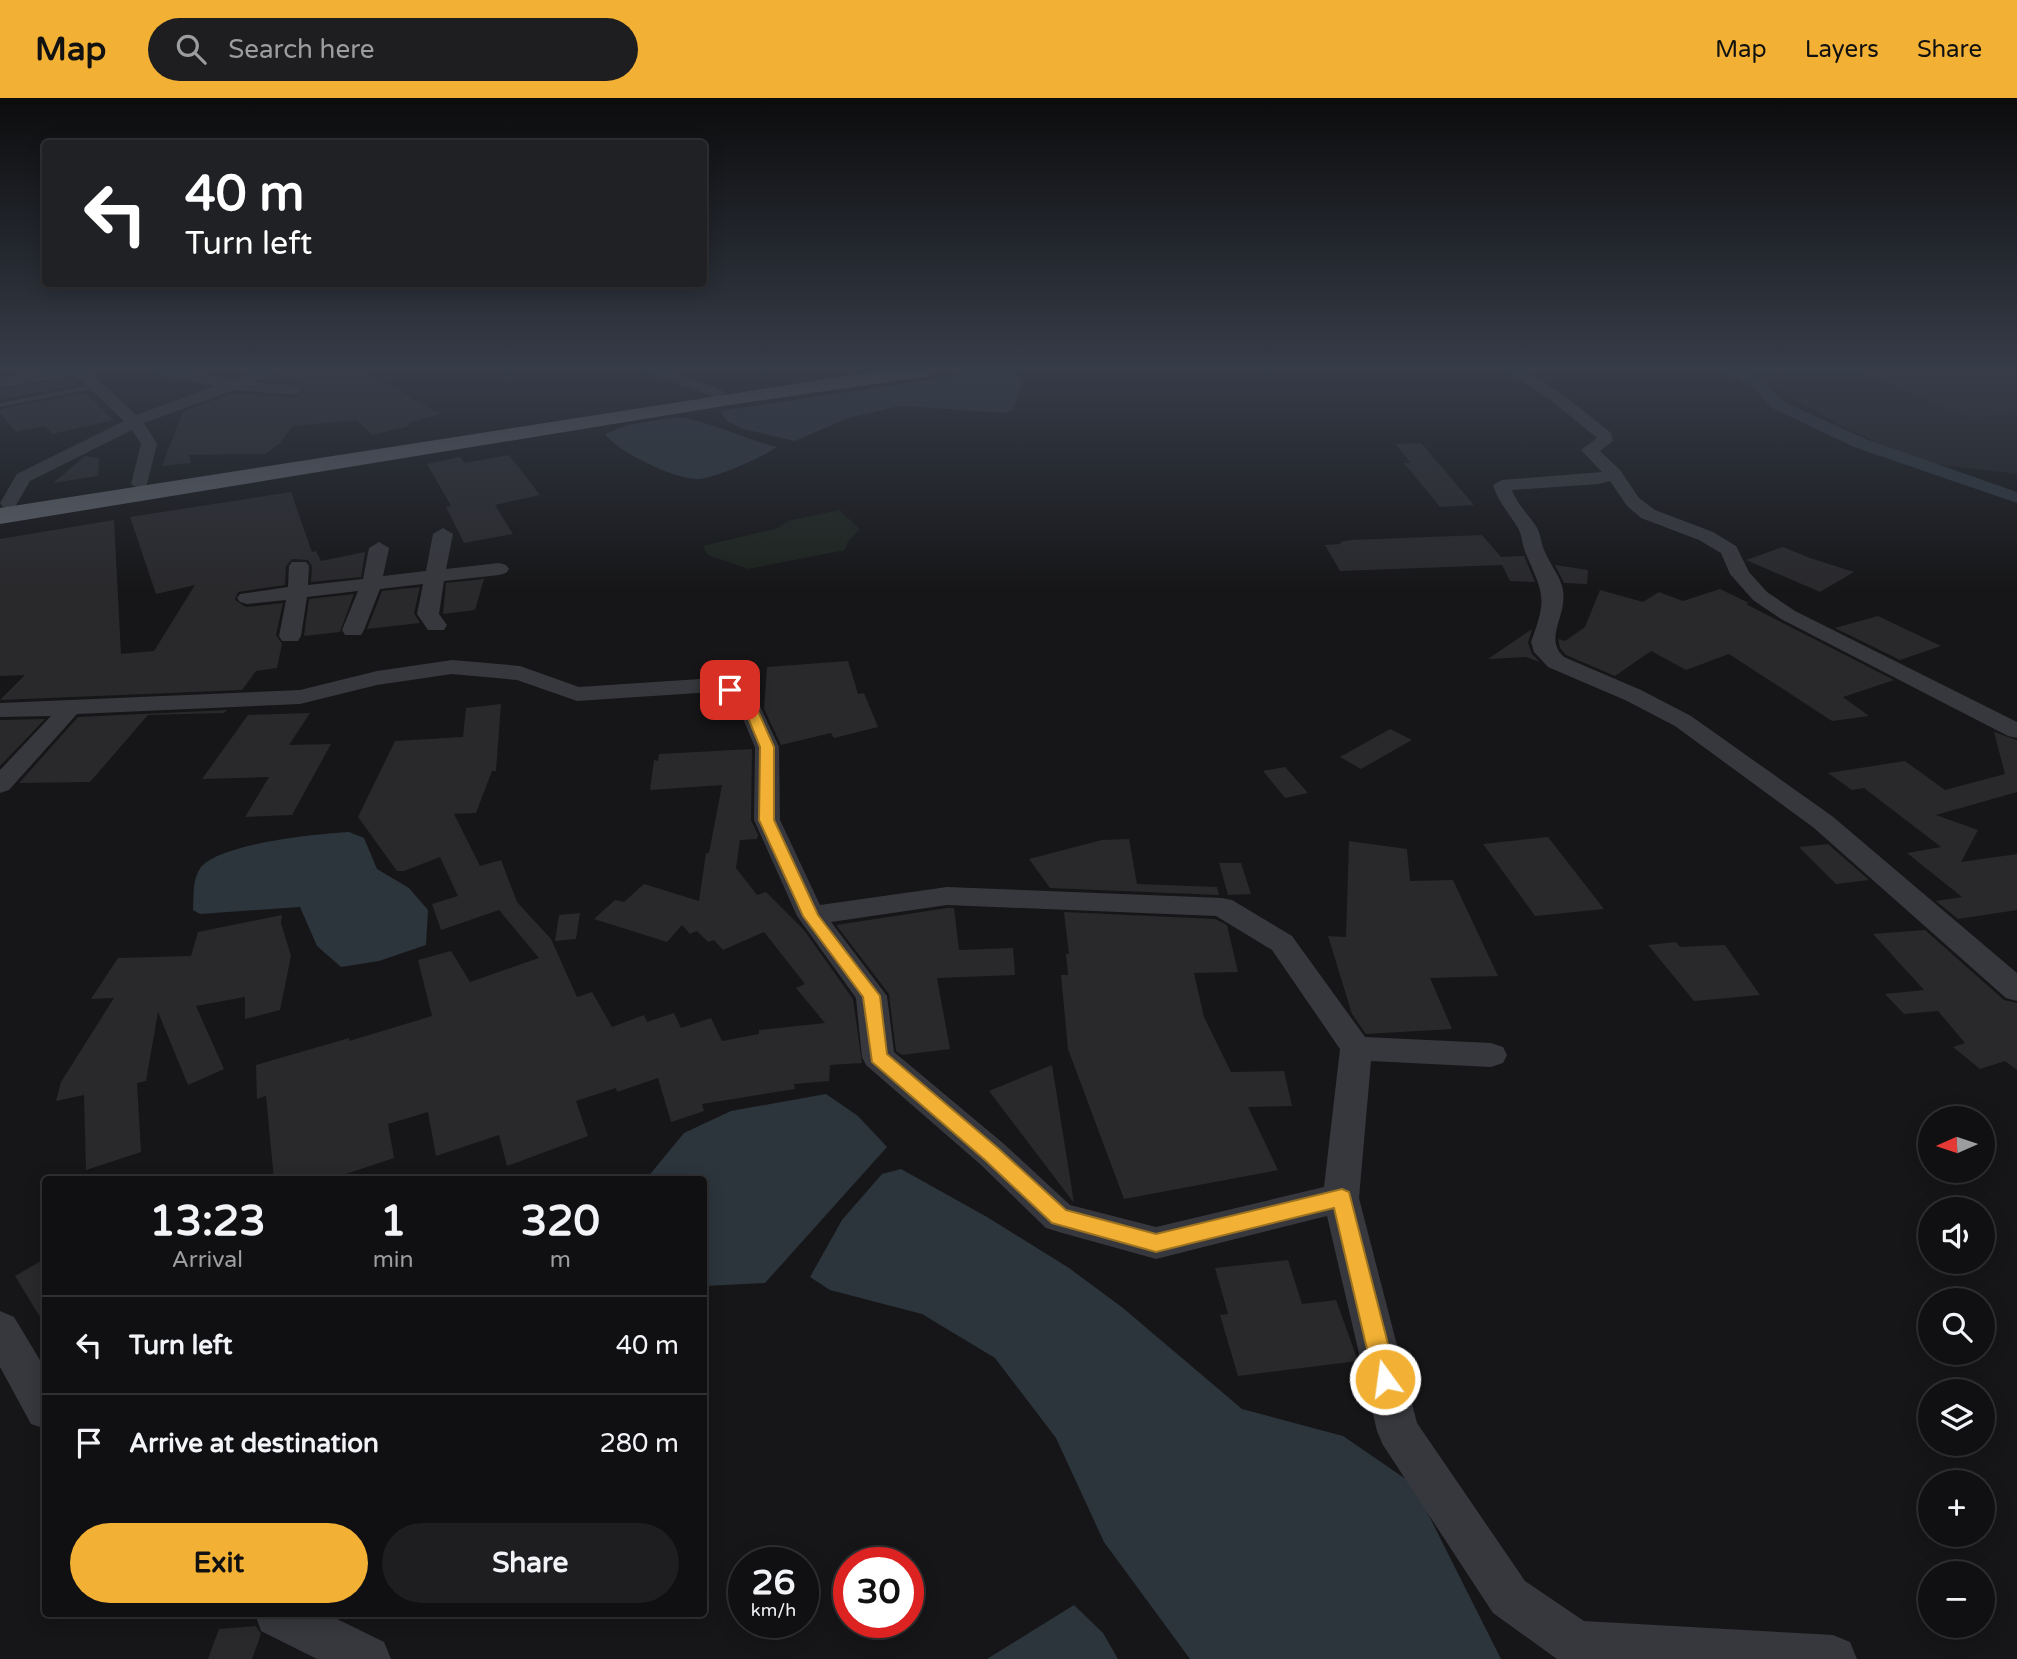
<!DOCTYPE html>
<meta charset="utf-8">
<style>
body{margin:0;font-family:"Varela Round",sans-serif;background:#1e1e20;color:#f1f3f6;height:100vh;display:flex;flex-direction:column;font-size:26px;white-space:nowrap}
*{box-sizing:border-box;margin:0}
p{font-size:23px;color:#9c9d9f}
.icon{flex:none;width:38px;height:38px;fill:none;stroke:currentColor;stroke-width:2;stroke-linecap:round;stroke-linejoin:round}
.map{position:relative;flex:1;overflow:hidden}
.drawer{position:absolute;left:42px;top:1078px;width:665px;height:441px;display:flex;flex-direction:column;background:#101012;border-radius:7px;box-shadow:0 4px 18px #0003,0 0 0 2px #303032}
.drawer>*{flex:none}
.top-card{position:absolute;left:42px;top:42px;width:665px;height:147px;border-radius:7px;box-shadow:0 4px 18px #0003,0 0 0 2px #303032;background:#202124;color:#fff;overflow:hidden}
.needle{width:46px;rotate:267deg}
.controls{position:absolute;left:1918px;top:1008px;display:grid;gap:14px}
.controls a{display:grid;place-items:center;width:77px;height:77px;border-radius:50%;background:#101012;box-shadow:0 4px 18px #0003,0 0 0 2px #303032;font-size:35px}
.speed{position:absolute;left:728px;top:1449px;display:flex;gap:14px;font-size:35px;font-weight:700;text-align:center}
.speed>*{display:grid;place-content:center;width:91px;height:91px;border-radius:50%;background:#101012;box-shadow:0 4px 18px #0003,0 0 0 2px #303032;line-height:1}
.speed small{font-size:18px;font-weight:400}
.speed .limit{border:10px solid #d22;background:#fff;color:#111}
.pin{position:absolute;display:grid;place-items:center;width:60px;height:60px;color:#fff;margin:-30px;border-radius:14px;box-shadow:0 4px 10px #0006}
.me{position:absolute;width:77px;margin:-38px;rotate:346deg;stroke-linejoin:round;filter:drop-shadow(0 0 5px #0008)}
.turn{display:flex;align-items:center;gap:24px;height:147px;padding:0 28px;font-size:32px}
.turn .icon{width:91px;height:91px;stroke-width:2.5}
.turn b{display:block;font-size:49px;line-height:60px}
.eta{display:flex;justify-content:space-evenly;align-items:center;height:119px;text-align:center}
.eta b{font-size:42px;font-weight:700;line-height:49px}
.cta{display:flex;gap:14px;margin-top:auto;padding:14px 28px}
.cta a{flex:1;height:80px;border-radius:42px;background:#f2b134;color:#111;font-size:28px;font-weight:700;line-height:80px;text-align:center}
.cta a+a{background:#1e1e20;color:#f1f3f6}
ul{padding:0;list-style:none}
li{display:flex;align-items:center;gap:21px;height:98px;padding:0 28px;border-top:2px solid #303032}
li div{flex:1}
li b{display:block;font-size:26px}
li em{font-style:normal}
header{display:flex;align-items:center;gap:42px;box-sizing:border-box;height:98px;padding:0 35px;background:#f2b134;color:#111}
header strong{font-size:33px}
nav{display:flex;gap:38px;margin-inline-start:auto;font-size:24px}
.search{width:490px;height:63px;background:#1e1e20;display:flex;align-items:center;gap:18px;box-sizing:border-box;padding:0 24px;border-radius:38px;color:#9c9d9f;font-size:26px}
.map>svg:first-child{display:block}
.built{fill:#222225}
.green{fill:#1c231d}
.water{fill:#2c353c}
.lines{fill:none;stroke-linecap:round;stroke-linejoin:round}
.canal{fill:#2c353c;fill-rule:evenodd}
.building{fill:#29292c}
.service{fill:#37383d;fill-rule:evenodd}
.minor{fill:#37383d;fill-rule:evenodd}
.trunk{fill:#5b5e65;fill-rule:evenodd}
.route{fill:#f2b134;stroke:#9d7322;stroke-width:2}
</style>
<header>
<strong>Map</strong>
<div class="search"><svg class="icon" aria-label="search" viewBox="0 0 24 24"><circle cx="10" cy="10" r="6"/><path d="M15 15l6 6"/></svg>Search here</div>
<nav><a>Map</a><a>Layers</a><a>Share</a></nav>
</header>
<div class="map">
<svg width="2017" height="1561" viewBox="0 0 2017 1561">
<rect width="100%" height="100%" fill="#161618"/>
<path class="built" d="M1743,273H1959L2017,301V376L1918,364L1842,328Z"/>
<path class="green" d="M839,412L860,431L848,443L845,452L748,471L708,457L703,448L778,430L788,423Z"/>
<path class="water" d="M1010,273L1022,282V286L1013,312L1006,315L900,308L848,320L795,343L743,331L727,323L720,313L959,277Z
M678,319C713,324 743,341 777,349C762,359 714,381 697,381C674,381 618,354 605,336L627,327Z
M349,734L364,740L377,771L409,790L428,812L426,847L379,863L341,869L317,848L300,809L200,816L193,812C194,797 192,781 201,769C222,745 316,736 349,734Z
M826,996L858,1018L887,1049L765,1185L704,1188V1082L647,1080L684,1035L731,1013Z
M901,1071L987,1119L1069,1170L1123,1210L1242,1311L1343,1338L1413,1386L1501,1561H1190L1104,1444L1056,1340L995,1260L922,1216L830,1192L810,1179L842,1122L882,1076Z
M1074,1507L1103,1535L1118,1561H987Z"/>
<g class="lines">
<path class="canal" d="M1724,273H1744L1764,283L1784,304L1866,341L2017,394V405L1854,349L1772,310L1754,289Z"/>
</g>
<path class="building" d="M281,273H363L440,316L407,325L410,328L372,337L357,322L293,328L280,345L265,356L189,357L191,365L162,368L183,313L234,295L295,300L304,294V290L295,284L265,282Z
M2017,273V314L1971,320L1858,274Z
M71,280L78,287L0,302V292Z
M86,295L113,322L52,336L45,328L16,334L0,315V311Z
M1421,345L1474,407L1440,409L1404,365H1411L1395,346Z
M509,357L540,397L495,407L513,436L464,445L446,409L451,408L427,366L460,359L465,365Z
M85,358L99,360L98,378L53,385Z
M291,394L312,454L316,453L321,463L365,454L361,479L311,484L312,468L308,462L292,461L286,468L285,487L238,494L235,502L246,509L283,505L276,537L282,546L277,570L256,573L242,592L0,602L25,577L0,578V441L114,422L121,556L154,553L195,487L156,496L130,419Z
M1482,437L1501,459L1524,458L1535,484L1510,483L1502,467L1340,473L1325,447L1341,446L1340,444L1350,442Z
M1783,449L1810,460L1854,474L1820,494L1746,462Z
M1555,467L1588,472L1587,486L1564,485Z
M484,481L475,512L443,516L446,485Z
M420,489L414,515L420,525L367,531L382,493Z
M1720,491L1749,505L1746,506L1894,582L1843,599L1869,618L1832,623L1729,556L1686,572L1651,553L1615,578L1566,557L1560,550L1558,541L1565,543L1585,529L1600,492L1643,504L1659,494L1683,503Z
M354,496L340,534L304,538L309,501Z
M1878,518L1941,548L1900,562L1835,530Z
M1532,531L1528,545L1532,556L1540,564L1526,559L1488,561Z
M848,563L858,596L864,595L878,629L834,640L831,635L781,647L764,611L767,569Z
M501,606L496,673H492L476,715L454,716L480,768L501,762L517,804L551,841L577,899L592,894L612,929L644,917L647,924L674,915L681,930L711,920L722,943L759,936V932L825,925L796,890L805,886L764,834L723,852L714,842L708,844L697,833L690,836L682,827L667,844L594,821L615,802L624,804L644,786L699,803L706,755H709L722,687L650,692L654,662L658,663L659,656L752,651L751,722L758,737L757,741L740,742L736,770L757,797L766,794L804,832L853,901L862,965L830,967L829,983L794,986L795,991L702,1006L704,1013L671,1024L658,980L617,994L616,990L576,1003L588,1038L507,1068L499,1037L436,1058L428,1014L388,1026L394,1060L328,1082H274L266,998L257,1001L256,967L349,940V943L432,918L418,862L451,853L470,884L539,860L499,812L441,832L432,806L458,798L440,759L404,773H397L358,719L395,643L463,639L466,610Z
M227,612L224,615L148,617L90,684L19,685L78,619Z
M310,615L289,647L331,646L292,717L245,719L269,679L202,681L248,617Z
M45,621L0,668V622Z
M1390,631L1412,642L1361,671L1340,659Z
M1994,634L2017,642V694L1936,717L1978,732L1961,764L2017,756V812L1958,821L1936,803L1962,799L1907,755L1941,749L1864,690L1852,692L1828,675L1905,663L1945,692L2005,676Z
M1285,669L1308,695L1285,700L1263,673Z
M1548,739L1604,811L1535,818L1483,746Z
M1129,741L1137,786L1217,789L1219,797L1050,790L1029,761L1102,742Z
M1349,743L1407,751L1410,783L1453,782L1498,878L1430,880L1452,931L1366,936L1352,916L1328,838L1346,839Z
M1828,746L1869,782L1836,786L1799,749Z
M1219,765H1241L1251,796L1228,797Z
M947,810H954L959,852L1013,850L1015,877L937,880L950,951L902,957L896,953L889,896L836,827Z
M1064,814L1215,821L1227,827L1238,874L1194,875L1204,919L1231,974L1284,973L1292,1008L1248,1009L1278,1072L1124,1101L1068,951L1061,877H1068L1066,856H1069Z
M580,815L576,841L555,843L559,817Z
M282,817L281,825L291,858L280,912L245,921V899L196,908L224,971L188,987L158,914L146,983L137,985L141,1054L86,1072L84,997L56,1003L61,984L114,900L91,901L118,860L191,858L198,834Z
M1925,832L2004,902L2017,905V972L2005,963L1980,971L1953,949L1965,945L1938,913L1904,916L1885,896L1924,892L1873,836Z
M1676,844L1680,849L1725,847L1760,897L1694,903L1648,847Z
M1052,967L1074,1105L989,993Z
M46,1160V1229L15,1178Z
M1288,1162L1302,1206L1336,1202L1358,1263L1238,1278L1220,1217L1228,1216L1215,1170Z
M256,1528L261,1536L252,1561H208L219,1531Z"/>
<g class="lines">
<path class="service" d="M95,286L99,288L98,290L0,309V305Z"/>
<path class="minor" d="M46,273H89L136,317L215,288L160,276L158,273H187L232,282L257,273H279L255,284L295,287L303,292L295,297L234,292L144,325L157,346L146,390L140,391L131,386L141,346L132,332L30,383L15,409H3L0,405L17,376L124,323L76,277L0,290V280Z
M645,273H667L722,292L725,295L717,300L712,298Z
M1509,273H1526L1566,299L1611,335L1613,343L1600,353L1620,372L1639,400L1655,412L1713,434L1736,448L1749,474L1767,494L1795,513L2017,624V640L2008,638L1781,521L1753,502L1730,476L1721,455L1699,442L1641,420L1627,408L1610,383L1599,386L1512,392C1517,406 1528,416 1536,428C1541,436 1541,446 1545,454C1550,466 1559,477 1562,488C1570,517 1542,539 1564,559L1641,592L1691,618L1832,718L2017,875V903L2006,900L1814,730L1675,628L1625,602L1548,569L1534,554L1531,544C1547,501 1544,497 1526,456C1522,447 1522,437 1518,430C1509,415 1498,404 1493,387L1502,382L1602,374L1581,352L1597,340L1554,305Z
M443,430L453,436L446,471L499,465L506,467L509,471L506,475L499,477L444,483L439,516L447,527L444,532H428L417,516L423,486L380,491L364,532L361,537H345L342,532L358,493L307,499L301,538L298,543H282L279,538L286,502L247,506L240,504L237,500L240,496L288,489L289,468L292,464H306L309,468L308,487L363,481L369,450L379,444L389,450L383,478L426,473L433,436Z
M452,562L520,568L579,589L715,580L753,593L779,649L780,722L820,807L947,789L1222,800L1232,802L1292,838L1365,939L1491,945L1503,949L1507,957L1503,965L1491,969L1371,963L1359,1100L1417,1325L1525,1483L1584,1523L1833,1537L1850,1544L1857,1561H1557L1493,1515L1383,1347L1377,1333L1327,1118L1156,1161L1059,1134L1046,1130L980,1066L866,967L862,959L856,900L797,818L754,722L755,649L735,602L713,594L577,603L517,582L452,576L377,587L300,606L77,616L9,692L0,695V672L51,618L0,619V605L300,592L377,573ZM947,807L1216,818L1272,852L1340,951L1324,1089L1156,1129L1070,1107L1004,1046L894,954L887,898L831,824Z
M0,1213L14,1219L46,1272V1331L31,1326L0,1269Z
M255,1516H327L384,1544L391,1561H317L261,1533Z"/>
<path class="trunk" d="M878,273H932L929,277L922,279L736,306L0,426V410Z"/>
</g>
<linearGradient id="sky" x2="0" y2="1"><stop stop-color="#0c0c0d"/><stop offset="0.55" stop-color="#363c48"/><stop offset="1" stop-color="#363c48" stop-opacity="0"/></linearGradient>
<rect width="2017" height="492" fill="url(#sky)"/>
<path class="route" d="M730,588L750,595L774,649V722L818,817L880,898L887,956L999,1051L1066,1112L1156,1136L1342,1091L1349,1094L1397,1281L1394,1289L1385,1292L1377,1289L1374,1281L1334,1110L1156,1154L1059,1127L1052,1125L985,1062L872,964L863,899L803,818L759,722L760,649L740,600L724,592Z"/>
</svg>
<div class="controls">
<a><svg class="needle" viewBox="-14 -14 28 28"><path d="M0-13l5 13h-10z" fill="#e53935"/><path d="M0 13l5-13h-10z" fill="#9c9d9f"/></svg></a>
<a><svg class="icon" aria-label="sound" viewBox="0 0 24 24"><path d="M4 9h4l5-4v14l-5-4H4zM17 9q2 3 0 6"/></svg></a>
<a><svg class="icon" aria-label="search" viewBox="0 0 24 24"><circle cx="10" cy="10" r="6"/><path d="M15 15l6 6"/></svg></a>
<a><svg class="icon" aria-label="layers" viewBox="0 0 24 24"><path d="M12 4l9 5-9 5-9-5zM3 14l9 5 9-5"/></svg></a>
<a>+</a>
<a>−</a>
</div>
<div class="speed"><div>26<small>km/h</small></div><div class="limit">30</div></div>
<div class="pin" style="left:730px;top:592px;background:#d93025"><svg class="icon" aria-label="arrive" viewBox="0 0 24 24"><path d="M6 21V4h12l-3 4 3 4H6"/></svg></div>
<svg class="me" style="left:1385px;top:1281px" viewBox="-20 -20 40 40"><circle r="17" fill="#f2b134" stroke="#fff" stroke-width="3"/><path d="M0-11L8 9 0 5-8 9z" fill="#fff"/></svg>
<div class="top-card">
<div class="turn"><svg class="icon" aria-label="left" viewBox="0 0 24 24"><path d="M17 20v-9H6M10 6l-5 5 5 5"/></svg><div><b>40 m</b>Turn left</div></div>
</div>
<section class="drawer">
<div class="eta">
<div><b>13:23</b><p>Arrival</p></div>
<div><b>1</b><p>min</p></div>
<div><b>320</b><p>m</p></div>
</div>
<ul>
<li><svg class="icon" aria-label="left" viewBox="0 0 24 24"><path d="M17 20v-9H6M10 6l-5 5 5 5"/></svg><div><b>Turn left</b></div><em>40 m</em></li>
<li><svg class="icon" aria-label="arrive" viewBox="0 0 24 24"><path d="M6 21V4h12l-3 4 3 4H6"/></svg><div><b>Arrive at destination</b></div><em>280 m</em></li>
</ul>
<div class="cta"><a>Exit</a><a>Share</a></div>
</section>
</div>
